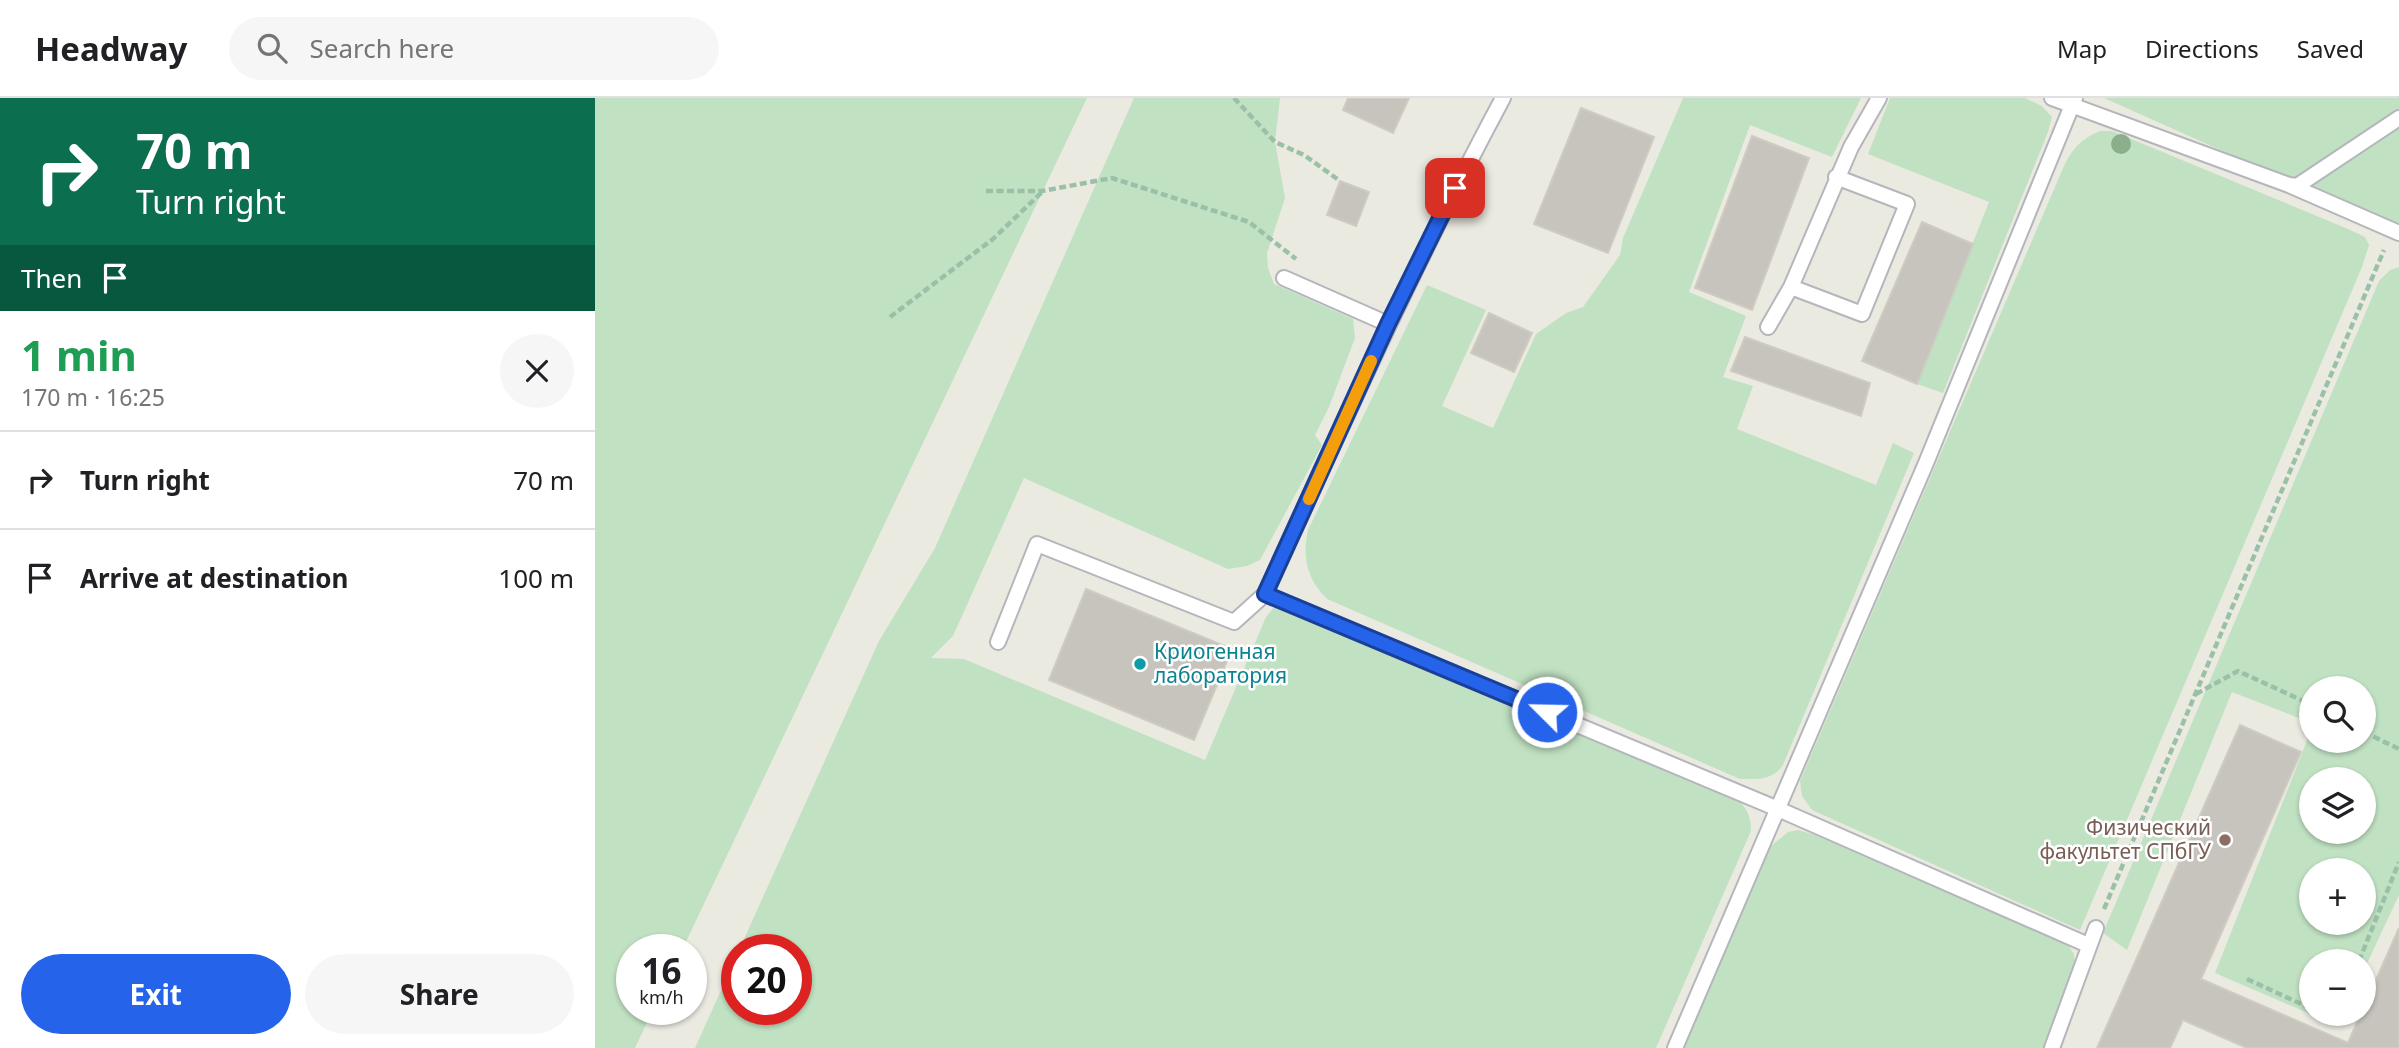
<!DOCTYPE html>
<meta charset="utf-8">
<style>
body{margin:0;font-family:"Noto Sans",sans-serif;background:#f6f6f6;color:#202124;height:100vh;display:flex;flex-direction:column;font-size:26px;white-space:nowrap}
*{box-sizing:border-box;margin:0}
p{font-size:23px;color:#757577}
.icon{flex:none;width:38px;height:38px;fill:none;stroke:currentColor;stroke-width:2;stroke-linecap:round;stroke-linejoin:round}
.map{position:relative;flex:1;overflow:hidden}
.drawer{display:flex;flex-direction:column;background:#fff;width:595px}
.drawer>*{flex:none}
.guide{background:#0b6e4f;color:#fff;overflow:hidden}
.buttons{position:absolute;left:1704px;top:578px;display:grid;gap:14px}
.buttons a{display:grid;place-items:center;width:77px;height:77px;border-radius:50%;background:#fff;box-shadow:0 2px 5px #0004;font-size:35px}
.speed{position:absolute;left:21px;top:836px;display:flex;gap:14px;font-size:35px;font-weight:700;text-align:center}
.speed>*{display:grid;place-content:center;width:91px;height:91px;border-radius:50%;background:#fff;box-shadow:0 2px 5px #0004;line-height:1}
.speed small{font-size:18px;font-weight:400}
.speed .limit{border:10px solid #d22;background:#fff;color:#111}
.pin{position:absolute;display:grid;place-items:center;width:60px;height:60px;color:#fff;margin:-30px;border-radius:14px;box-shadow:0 4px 10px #0006}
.me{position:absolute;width:77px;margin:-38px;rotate:293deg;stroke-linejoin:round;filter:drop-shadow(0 0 5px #0008)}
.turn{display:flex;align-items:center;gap:24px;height:147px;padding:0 21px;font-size:32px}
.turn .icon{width:91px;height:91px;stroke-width:2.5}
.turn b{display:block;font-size:49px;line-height:60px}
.then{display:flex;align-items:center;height:66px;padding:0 21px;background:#0003;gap:14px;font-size:26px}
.round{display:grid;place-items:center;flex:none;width:74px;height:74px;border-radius:37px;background:#f6f6f6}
.summary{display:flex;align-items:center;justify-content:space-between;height:119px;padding:0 21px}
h1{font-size:42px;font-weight:700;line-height:52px;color:#1e9e55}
.primary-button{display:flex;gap:14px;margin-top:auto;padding:14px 21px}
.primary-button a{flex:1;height:80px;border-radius:42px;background:#2563eb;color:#fff;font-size:28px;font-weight:700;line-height:80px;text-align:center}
.primary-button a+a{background:#f6f6f6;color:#202124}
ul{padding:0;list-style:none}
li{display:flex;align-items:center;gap:21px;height:98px;padding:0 21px;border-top:2px solid #e0e0e0}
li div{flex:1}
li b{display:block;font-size:26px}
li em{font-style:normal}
header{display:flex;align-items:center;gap:42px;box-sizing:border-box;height:98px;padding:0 35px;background:#fff;border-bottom:2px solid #e0e0e0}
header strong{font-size:33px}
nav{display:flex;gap:38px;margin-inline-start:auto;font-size:24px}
.search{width:490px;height:63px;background:#f6f6f6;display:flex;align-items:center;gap:18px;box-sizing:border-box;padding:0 24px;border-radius:38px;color:#757577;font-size:26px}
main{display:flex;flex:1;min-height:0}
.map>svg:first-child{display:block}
.green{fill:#c0e1c2;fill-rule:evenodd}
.building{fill:#c7c4be;stroke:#cfcbc0;stroke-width:2}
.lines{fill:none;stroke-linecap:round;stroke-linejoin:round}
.service-casing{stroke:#b4b6bb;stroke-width:18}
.path{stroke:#9ac1a8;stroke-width:4.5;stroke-dasharray:7 3.5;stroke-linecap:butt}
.service{stroke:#fff;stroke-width:14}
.tree{fill:#8baf8a}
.route-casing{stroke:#184099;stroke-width:18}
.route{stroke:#2563eb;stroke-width:12}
.slow{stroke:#f59e0b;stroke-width:12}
.culture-dot{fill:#0f9aa8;stroke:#fff;stroke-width:2.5}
.education-dot{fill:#8d6e63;stroke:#fff;stroke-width:2.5}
.labels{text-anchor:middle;stroke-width:5;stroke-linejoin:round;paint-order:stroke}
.culture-label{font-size:21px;fill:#0d838f;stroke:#fff;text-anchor:start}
.education-label{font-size:21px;fill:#785e54;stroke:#fff;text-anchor:end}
</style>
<header>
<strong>Headway</strong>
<div class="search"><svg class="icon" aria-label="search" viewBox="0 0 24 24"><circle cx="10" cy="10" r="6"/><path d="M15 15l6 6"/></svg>Search here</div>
<nav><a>Map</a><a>Directions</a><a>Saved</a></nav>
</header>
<main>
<section class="drawer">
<div class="guide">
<div class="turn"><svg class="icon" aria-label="right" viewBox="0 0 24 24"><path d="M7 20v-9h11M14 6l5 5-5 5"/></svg><div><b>70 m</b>Turn right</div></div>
<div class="then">Then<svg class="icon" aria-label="arrive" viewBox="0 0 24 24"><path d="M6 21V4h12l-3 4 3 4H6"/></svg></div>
</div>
<div class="summary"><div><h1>1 min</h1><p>170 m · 16:25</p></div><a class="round"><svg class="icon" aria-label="close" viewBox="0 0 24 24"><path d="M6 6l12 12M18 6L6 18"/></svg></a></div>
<ul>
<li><svg class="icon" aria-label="right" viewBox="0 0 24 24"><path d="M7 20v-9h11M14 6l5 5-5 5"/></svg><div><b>Turn right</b></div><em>70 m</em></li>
<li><svg class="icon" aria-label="arrive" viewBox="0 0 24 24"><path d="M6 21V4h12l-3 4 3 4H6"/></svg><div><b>Arrive at destination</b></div><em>100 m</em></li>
</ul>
<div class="primary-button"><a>Exit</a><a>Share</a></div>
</section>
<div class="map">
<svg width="1804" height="950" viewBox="0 0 1804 950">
<rect width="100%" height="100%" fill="#ebeae1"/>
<path class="green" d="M0,0H492L87,852H37V912H58L40,950H0Z
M539,0H685L680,44L690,100L672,155L673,170L679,186L758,221L760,240L734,309L720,337L727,347L665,462L652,468L633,471L429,380L358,538L336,560L369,561L610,662L671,519L680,508L693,507L1144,703C1153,712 1156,720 1156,733L1061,950H100L142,857V912H201V852H144L284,543L340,450Z
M1088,0H1266L1237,59L1155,27L1094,194L1151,218L1128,279L1158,288L1142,331L1281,387L1298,345L1319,355L1188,667C1177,683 1163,681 1145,681L732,501C712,481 707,459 713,432L832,187L891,212L847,308L898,330L941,236L971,215L988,209L1025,157L1028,140Z
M1295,0H1430L1447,8L1457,19L1453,34L1348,295L1322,286L1394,104L1273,56Z
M1509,0H1804V132Z
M1505,33H1517L1753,131L1770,139L1774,147L1767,169L1485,832L1217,712L1207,698L1205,683L1469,68C1478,50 1486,41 1505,33Z
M1804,169V797L1769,872V863H1717V915H1749L1743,928L1620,875L1717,630V642H1769V590H1717V625L1637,594L1532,852L1508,835L1784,183L1795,172ZM1717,681H1769V733H1717ZM1717,772H1769V824H1717Z
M1203,732L1220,737L1473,847L1479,856L1481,873L1450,950H1089L1176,748L1193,734Z"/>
<path class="building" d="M753,0H814L798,35L748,12Z
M986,10L1059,39L1013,155L939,126Z
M1157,38L1214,60L1157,212L1100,190Z
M745,83L774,94L761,128L732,117Z
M1327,124L1378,146L1322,286L1267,263Z
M894,215L937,235L919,274L876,255Z
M1150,239L1275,285L1266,318L1136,273Z
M491,491L637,551L599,642L454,582Z
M1645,627L1706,654L1606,881L1753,945L1766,915H1769V909L1804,830V950H1652L1588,922L1575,950H1502Z"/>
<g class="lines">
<defs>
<path id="service" d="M1457,0L1694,87L1804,135
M1694,87L1702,88L1804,20
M689,180L793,226
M1196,189L1267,216L1312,106L1241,79
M1173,229L1196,189L1256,49L1284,0
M670,496L1183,711L1493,847
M403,544L442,446L639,524L670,496C746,329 821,162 908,0
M1080,950L1331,365L1480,0
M1457,950L1501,830"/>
</defs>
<use href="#service" class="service-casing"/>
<path class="path" d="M639,0L680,44L709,57L745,83
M391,93H447L517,80L654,124L701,161
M295,219L398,141L447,94
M1601,596L1643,573L1717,607
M1769,634L1804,651
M1509,811L1789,152
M1764,863L1804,764
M1652,881L1717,911
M1727,915L1740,921L1742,915"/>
<use href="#service" class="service"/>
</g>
<circle class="tree" cx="1526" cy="46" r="10"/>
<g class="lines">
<defs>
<path id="route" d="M860,90L793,226L670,496L952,614"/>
</defs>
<use href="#route" class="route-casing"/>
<use href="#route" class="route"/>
<path class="slow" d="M714,401L776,263"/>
</g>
<circle class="culture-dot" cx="545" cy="566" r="7"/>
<circle class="education-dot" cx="1630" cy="742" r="7"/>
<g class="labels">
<g class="culture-label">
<text x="559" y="561">Криогенная<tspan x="559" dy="24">лаборатория</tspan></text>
</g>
<g class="education-label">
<text x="1616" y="737">Физический<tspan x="1616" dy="24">факультет СПбГУ</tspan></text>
</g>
</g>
</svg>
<div class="buttons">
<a><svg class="icon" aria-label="search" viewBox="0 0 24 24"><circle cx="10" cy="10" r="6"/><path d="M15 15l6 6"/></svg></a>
<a><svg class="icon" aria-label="layers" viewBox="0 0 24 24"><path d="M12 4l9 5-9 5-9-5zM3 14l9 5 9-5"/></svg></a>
<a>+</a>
<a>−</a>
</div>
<div class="speed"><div>16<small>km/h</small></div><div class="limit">20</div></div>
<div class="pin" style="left:860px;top:90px;background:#d93025"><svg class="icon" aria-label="arrive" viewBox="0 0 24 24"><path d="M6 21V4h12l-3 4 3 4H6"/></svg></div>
<svg class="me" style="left:952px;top:614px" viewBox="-20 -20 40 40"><circle r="17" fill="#2563eb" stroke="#fff" stroke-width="3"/><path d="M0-11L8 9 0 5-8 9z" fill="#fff"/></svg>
</div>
</main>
